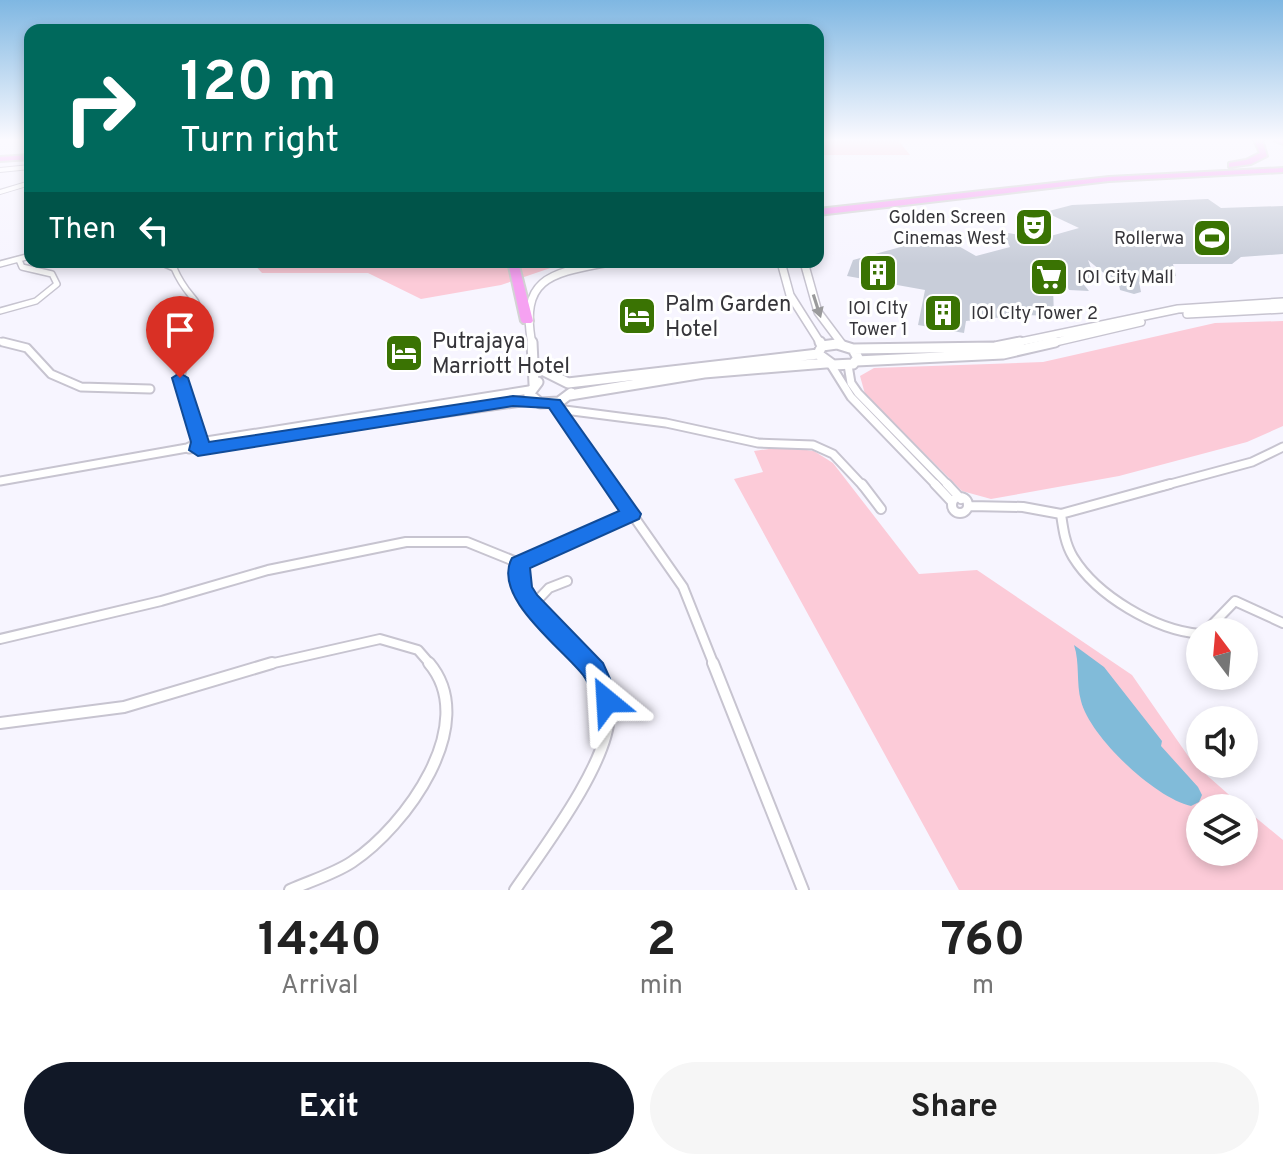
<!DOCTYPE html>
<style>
body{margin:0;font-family:Overpass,sans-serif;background:#f6f6f6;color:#222;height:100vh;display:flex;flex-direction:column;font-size:30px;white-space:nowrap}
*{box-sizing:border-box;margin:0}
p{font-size:26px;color:#767676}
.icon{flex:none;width:44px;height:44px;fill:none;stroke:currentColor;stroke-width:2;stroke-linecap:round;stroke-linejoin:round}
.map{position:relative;height:890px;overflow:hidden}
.details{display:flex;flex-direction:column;background:#fff;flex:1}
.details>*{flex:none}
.top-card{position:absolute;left:24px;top:24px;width:800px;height:244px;border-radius:16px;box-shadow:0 4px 12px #0003;background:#00695c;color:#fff;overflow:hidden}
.needle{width:52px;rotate:344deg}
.fabs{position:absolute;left:1186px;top:618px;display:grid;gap:16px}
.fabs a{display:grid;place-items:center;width:72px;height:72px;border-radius:50%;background:#fff;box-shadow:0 4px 12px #0003;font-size:40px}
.pin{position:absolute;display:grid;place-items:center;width:68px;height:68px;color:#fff;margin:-82px -34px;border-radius:50% 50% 50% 0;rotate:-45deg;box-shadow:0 0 8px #0007}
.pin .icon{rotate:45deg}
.me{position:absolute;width:88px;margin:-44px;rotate:333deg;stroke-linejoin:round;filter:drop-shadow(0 0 6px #0008)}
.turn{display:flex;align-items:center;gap:28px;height:168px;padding:0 24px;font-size:36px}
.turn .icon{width:104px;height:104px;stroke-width:2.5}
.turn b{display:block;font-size:56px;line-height:68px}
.then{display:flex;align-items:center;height:76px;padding:0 24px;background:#0003;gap:16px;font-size:30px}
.eta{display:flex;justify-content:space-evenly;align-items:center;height:136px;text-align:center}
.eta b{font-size:48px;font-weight:700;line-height:56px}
.action{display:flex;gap:16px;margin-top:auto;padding:16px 24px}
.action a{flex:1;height:92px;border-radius:48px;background:#111827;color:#fff;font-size:32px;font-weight:700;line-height:92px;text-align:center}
.action a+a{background:#f6f6f6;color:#222}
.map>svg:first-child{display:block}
.green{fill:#fccbd8}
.water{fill:#81bbd9}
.building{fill:#c8cdd9}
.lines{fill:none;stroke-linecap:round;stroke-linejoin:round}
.minor-far4-casing{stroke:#c7c4d0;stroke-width:6}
.minor-far3-casing{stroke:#c7c4d0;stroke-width:8}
.minor-far2-casing{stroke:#c7c4d0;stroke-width:11}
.minor-far1-casing{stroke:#c7c4d0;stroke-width:12}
.minor-casing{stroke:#c7c4d0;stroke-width:14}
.tertiary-far1-casing{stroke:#c7c4d0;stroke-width:10}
.tertiary-casing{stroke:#c7c4d0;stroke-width:13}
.motorway-casing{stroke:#d3d3d4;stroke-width:4}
.minor-far4{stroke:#fff;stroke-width:4}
.minor-far3{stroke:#fff;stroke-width:5}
.minor-far2{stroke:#fff;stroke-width:7}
.minor-far1{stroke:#fff;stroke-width:8}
.minor{stroke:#fff;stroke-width:10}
.tertiary-far1{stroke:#fff;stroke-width:7}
.tertiary{stroke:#fff;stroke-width:9}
.motorway{fill:#f6a2f2;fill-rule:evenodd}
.oneway{fill:#9a9a9c}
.route{fill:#1a73e8;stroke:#114b97;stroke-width:2}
.labels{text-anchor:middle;stroke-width:6;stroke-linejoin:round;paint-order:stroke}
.far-poi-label{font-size:18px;fill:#36353a;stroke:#fff;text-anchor:end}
.poi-label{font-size:22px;fill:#36353a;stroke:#fff;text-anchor:start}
</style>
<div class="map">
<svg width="1283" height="890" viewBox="0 0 1283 890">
<rect width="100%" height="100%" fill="#f7f5ff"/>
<path class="green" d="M818,140H898L910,155H818Z
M252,262H568L501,285L421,299L368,273H262Z
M1283,321V426L1247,442L1119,476L991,499L962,491L865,394L860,376L874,368L1043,362L1215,323Z
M783,447L814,451L833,463L919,574L977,570L1132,675L1193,763L1244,808H1200V852H1244V808L1283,840V890H959L734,479L763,472L754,451Z"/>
<path class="water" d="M1074,645L1104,667L1162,741L1161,746L1198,787L1202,795L1199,802L1191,806C1155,798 1090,737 1081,701C1076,683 1080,663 1074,645Z"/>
<path class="building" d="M1208,199L1221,208L1283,206V254L1241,257L1232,264H1173L1176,276L1139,282L1141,292L1134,294L1120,290L1118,279L1106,275L1088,260L1095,279L1077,276L1089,291L1069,290L1052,258L1054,316L1024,315L966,321L964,333L918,325L925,290L847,276L853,260L941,236L976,256L1010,247L1003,232L1040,239L1079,228L1045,212L1072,205Z"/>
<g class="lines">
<defs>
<path id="minor-far4" d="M0,170L30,167
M0,192L30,183"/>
<path id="minor-far3" d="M160,262L174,268C193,312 209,290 188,344
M0,264L30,256
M0,311L36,301L57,284L52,274L22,267L19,260
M0,341L11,344"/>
<path id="minor-far2" d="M3,342L27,348L51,374L81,387L150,389
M188,342L180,378L199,444
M831,365L851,397L937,486
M848,365L851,383L858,393L949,486
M554,403L612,486
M557,409L666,423L758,443L813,445L833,454L863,486
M189,449L535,400
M0,481L187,448L200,442L529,390
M1163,486L1252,462L1283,447"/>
<path id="minor-far1" d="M611,484L683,587L714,665
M862,484L881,509
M935,484L951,501
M947,484L961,499
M952 505a8 8 0 1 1 16 0a8 8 0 1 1-16 0Z
M970,506L1023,507L1061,514L1170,484
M1061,514C1063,528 1065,544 1073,557C1097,596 1155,630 1200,634
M519,563L521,588L529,601L591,665
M533,605L549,588L567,581
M1205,632L1235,601L1283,623
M0,639L161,601L268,570L406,542H467L519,563L631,514
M265,665L380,639L418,650L431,665"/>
<path id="minor" d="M713,663L803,890
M0,723L124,707L272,663
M290,890C310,881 334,874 352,862C405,827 481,724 429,663
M515,890C543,849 608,764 609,715C610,696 601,679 590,663"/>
<path id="tertiary-far1" d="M781,262L790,295L821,344
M804,262L818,312L842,344
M1187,314L1283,309
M532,344C519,276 553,273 609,262
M1010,344L1178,309L1283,302
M1047,344L1141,322"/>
<path id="tertiary" d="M532,342L534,384
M820,342L822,346
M837,344L853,349L858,358L853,364L833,365L818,354L822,346Z
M853,349L995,347L1020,342
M856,361L1003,354L1055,342
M538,368L568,383L818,354
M538,382L529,394L540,403L559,402L571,393
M570,395L704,373L826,363"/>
<path id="motorway" d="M1254,140H1262L1267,156L1251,164L1229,167V163L1246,160L1260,153Z
M1273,140H1283V144Z
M30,155V159L0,161V157Z
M1283,168V172L1109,181L818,215V209L1109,177Z
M508,262H518L533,321L531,323H523L521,321Z"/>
</defs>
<use href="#minor-far4" class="minor-far4-casing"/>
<use href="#minor-far3" class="minor-far3-casing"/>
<use href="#minor-far2" class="minor-far2-casing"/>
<use href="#minor-far1" class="minor-far1-casing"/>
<use href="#minor" class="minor-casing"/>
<use href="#tertiary-far1" class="tertiary-far1-casing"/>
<use href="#tertiary" class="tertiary-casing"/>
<use href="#motorway" class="motorway-casing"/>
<use href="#minor-far4" class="minor-far4"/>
<use href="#minor-far3" class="minor-far3"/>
<use href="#minor-far2" class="minor-far2"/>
<use href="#minor-far1" class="minor-far1"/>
<use href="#minor" class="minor"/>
<use href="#tertiary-far1" class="tertiary-far1"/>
<use href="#tertiary" class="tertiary"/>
<use href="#motorway" class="motorway"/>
</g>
<defs><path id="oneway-solid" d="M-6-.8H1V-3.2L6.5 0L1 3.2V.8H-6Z" transform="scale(2)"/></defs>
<use class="oneway" href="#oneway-solid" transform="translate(817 306) rotate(72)"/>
<linearGradient id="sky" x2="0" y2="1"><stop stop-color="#7fb7e2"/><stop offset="0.53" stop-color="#fbfaff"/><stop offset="1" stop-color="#fbfaff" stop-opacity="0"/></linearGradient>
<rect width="1283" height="264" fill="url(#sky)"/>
<path class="route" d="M180,373L188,378L209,442L513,396L560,400L641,514L639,519L530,568L532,587L537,595L603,663L620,701L616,709L607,712L598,709C593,698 590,684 583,675C561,647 491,597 512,558L619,511L549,408L513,406L198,456L189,450L191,442L172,378Z"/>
<defs>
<symbol id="theatre-square" viewBox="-11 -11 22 22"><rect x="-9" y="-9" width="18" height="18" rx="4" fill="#3a7303" stroke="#fff"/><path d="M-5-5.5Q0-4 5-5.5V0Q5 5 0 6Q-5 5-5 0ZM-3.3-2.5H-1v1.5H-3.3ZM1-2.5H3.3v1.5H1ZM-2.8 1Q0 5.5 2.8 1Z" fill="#fff"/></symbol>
<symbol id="stadium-square" viewBox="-11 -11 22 22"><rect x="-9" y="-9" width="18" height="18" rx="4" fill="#3a7303" stroke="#fff"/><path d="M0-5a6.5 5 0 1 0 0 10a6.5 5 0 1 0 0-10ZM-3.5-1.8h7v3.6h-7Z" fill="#fff"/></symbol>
<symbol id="building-square" viewBox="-11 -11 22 22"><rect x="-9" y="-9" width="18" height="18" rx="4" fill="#3a7303" stroke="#fff"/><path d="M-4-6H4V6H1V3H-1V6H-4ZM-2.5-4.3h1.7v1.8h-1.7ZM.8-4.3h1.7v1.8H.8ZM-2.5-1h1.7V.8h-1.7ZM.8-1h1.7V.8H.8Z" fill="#fff"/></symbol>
<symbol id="supermarket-square" viewBox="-11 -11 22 22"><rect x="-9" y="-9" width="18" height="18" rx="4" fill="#3a7303" stroke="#fff"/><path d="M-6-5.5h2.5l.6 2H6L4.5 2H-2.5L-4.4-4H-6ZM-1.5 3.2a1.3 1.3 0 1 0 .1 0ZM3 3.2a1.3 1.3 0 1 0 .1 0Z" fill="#fff"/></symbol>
<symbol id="hotel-square" viewBox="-11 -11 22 22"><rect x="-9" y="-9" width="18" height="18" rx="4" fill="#3a7303" stroke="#fff"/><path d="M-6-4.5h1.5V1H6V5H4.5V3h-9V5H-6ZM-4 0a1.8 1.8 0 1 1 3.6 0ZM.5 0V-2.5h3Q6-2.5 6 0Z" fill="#fff"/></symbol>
</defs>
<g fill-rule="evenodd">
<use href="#theatre-square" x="1012" y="205" width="44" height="44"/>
<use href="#stadium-square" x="1190" y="216" width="44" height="44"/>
<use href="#building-square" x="856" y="251" width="44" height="44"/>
<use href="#supermarket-square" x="1027" y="255" width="44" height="44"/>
<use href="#building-square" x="921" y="291" width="44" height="44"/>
<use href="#hotel-square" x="615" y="294" width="44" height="44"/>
<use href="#hotel-square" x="382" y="331" width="44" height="44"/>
</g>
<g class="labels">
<g class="far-poi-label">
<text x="1006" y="223">Golden Screen<tspan x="1006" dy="21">Cinemas West</tspan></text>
<text x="1184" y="244">Rollerwa</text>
<text x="1077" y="283" text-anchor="start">IOI City Mall</text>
<text x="878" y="314" text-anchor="middle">IOI CIty<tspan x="878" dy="21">Tower 1</tspan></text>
<text x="971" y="319" text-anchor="start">IOI CIty Tower 2</text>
</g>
<g class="poi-label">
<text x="665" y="311">Palm Garden<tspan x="665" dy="25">Hotel</tspan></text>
<text x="432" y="348">Putrajaya<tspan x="432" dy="25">Marriott Hotel</tspan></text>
</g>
</g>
</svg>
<div class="fabs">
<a><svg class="needle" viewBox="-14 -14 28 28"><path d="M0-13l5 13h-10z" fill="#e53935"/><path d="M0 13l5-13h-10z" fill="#767676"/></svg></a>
<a><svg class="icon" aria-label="sound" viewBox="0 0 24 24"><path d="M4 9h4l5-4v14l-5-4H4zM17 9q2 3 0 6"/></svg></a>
<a><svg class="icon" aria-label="layers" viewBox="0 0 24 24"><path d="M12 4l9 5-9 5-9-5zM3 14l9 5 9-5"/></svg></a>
</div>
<div class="pin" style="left:180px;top:378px;background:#d93025"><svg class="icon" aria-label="arrive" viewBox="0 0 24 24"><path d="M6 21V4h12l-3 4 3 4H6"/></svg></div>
<svg class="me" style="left:607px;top:701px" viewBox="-20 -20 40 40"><path d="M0-17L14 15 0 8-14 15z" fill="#1a73e8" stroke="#fff" stroke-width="4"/></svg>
<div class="top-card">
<div class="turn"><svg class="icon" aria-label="right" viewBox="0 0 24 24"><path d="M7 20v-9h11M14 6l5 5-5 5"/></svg><div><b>120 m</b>Turn right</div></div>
<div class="then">Then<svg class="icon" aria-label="left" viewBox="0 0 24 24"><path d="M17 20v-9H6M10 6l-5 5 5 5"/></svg></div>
</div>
</div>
<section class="details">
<div class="eta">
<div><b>14:40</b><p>Arrival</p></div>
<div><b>2</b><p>min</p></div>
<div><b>760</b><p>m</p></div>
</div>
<div class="action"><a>Exit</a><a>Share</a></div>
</section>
